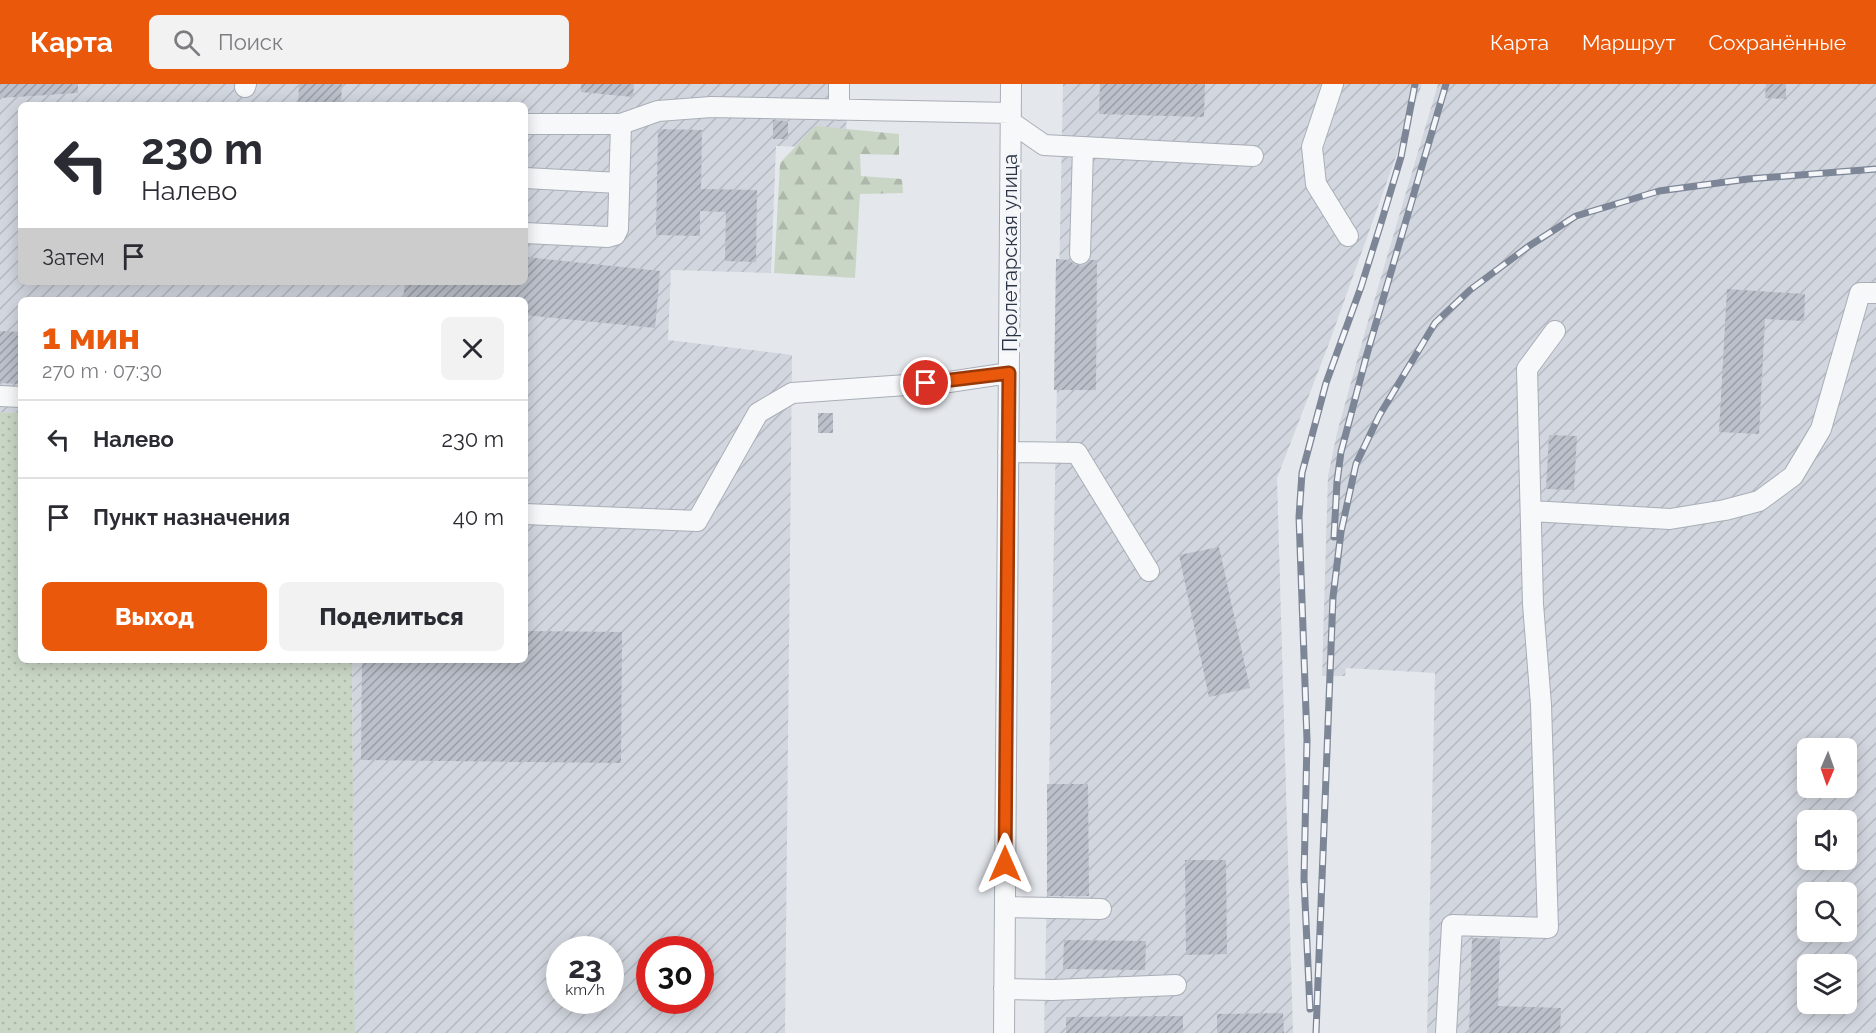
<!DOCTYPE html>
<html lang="ru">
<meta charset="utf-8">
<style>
body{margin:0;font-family:Raleway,sans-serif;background:#f2f2f3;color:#2b2b33;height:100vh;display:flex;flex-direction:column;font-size:22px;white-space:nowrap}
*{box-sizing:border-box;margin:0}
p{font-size:20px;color:#7c7c81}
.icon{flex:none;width:33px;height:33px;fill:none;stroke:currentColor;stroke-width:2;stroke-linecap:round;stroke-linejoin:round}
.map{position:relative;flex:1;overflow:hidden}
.panel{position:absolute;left:18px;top:213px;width:510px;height:366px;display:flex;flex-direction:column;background:#fff;border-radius:9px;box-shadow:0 3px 15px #0003}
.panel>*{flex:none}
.top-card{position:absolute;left:18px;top:18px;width:510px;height:183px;border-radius:9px;box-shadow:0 3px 15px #0003;background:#fff;color:#2b2b33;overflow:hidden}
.needle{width:39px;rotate:182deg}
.tools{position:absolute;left:1797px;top:654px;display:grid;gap:12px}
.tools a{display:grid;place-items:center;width:60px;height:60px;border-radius:9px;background:#fff;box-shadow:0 3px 15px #0003;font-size:30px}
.speed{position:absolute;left:546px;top:852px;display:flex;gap:12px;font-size:30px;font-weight:700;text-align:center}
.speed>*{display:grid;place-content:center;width:78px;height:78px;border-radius:50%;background:#fff;box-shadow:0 3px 15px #0003;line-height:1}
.speed small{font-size:15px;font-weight:400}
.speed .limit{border:9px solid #d22;background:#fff;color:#111}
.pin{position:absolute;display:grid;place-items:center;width:51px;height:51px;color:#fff;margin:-26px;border:3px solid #fff;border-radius:50%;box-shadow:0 2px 6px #0007}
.me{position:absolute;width:66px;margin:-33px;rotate:0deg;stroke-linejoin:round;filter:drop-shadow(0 0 4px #0008)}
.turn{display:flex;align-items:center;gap:21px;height:126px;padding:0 24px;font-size:27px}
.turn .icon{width:78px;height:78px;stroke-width:2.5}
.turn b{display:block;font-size:42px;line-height:51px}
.then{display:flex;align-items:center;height:57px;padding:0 24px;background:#0003;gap:12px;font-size:22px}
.round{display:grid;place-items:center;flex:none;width:63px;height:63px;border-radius:9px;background:#f2f2f3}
.headline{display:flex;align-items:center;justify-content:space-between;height:102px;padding:0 24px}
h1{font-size:36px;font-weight:800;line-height:45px;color:#ea580c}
.primary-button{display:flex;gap:12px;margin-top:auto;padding:12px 24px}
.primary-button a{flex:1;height:69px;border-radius:9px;background:#ea580c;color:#fff;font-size:24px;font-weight:800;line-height:69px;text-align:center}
.primary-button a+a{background:#f2f2f3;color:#2b2b33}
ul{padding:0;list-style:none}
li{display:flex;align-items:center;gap:18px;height:78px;padding:0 24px;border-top:2px solid #e1e1e2}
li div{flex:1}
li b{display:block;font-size:22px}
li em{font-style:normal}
header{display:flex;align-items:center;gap:36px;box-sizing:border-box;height:84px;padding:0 30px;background:#ea580c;color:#fff}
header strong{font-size:28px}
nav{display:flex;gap:33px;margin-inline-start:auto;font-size:21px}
.search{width:420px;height:54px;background:#f2f2f3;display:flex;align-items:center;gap:15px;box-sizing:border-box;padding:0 21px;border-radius:9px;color:#7c7c81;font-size:22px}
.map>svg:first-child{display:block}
.industrial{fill:url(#industrial-furrows);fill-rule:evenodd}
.grass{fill:url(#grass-dots)}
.forest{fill:url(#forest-firs)}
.building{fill:url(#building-hatch)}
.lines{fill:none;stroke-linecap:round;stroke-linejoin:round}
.minor-casing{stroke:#a9aeb7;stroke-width:22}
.minor{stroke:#f7f8fa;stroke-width:20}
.rail-casing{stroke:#7d8696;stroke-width:7}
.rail{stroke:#f4f6f9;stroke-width:4.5;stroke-dasharray:14;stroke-linecap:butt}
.route-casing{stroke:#983908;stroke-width:15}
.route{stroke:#ea580c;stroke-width:10}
.labels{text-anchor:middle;stroke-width:6;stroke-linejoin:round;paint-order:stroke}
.street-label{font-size:20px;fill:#2b3445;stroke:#f4f6f9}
</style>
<header>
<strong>Карта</strong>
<div class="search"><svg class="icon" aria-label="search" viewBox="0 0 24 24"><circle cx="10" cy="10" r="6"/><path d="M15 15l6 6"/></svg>Поиск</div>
<nav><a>Карта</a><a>Маршрут</a><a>Сохранённые</a></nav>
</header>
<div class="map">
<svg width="1876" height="949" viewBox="0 0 1876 949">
<defs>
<pattern id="industrial-furrows" width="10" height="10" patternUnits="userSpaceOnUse" patternTransform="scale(1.5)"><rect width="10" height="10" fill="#d2d6de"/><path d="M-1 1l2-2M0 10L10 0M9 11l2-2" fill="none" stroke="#b4b8c0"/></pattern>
<pattern id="grass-dots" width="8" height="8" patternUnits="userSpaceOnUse" patternTransform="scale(1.5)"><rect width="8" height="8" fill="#c9d6c5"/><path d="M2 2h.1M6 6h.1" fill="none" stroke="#adb8ab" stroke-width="1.8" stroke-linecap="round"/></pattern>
<pattern id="forest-firs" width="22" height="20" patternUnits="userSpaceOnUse" patternTransform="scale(1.5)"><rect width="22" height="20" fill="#c9d6c5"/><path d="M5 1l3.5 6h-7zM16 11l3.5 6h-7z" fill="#adb8ab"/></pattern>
<pattern id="building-hatch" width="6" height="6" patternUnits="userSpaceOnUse" patternTransform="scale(1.5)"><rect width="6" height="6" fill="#bbc0ca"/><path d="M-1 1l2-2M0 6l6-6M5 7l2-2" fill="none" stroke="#989da6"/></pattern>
</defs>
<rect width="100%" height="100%" fill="#e4e7ec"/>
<path class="industrial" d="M0,0H847L846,64L776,62L771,189L671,186L668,256L792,271L785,949H355L352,576H525V216H21V329L0,328ZM21,21H525V198H21ZM560,866H610V916H560ZM650,866H700V916H650Z
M1063,0H1422L1328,262L1277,394L1293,949H1044Z
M1438,0H1876V949H1427L1435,589L1346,584L1345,592H1322L1328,392L1337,349L1366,244ZM1808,664H1846V704H1808ZM1808,736H1846V776H1808ZM1808,808H1846V848H1808ZM1808,880H1846V920H1808Z"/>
<path class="grass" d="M0,328L21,329V576H352L355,949H0Z"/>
<path class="forest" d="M815,42L899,50V71L860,70L861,92L902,95L903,109L860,110L855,194L774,189L780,79Z"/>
<path class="building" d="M0,0H78V9L0,14Z
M299,0H342L341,21H298Z
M581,0H634L633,13L581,8Z
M1100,0H1205L1204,33L1099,30Z
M1766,0H1786V15L1765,14Z
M773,36L788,37V55H773Z
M658,45L702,46L701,105L757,106L756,178L725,177L726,128L700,127V152L656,151Z
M525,173L660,187L655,244L525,231V216H403L405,198H525Z
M1056,175L1069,176L1074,180L1080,182L1086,180L1090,176H1097L1096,306H1054Z
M1727,205L1805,210L1804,237L1765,235L1759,350L1719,348Z
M0,247L21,248V300L0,299Z
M818,329H833V349H818Z
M1549,351L1577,352L1574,406L1546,405Z
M1219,463L1250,604L1209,613L1179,471Z
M525,547L622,548L621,679L361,676L362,576H525Z
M1047,700H1088L1089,812H1047Z
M1185,776H1226L1227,870L1186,871Z
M1472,854L1500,855L1498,922L1561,924L1560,949H1469Z
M1064,856L1146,857L1145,886L1063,885Z
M1283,929L1284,949H1217V930Z
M1183,932V949H1066V933Z"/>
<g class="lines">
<defs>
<path id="minor" d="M839,0V26
M1333,0L1312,63L1316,100L1348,152
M245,3L246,0
M1011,38L1044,61L1253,72
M525,40H621L658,27L711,23L1011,29
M525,94L619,99
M525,149L608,153L615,151L618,145L621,40
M1080,170L1083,63
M0,312L21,313
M1008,368L1077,369L1149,487
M1531,427L1670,435L1725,426L1759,417L1793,392L1821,345L1860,209H1876
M525,430L697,437L758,329L792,309L949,298L1009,289
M1005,823L1101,825
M1004,905L1053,906L1176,901
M1004,949L1011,0
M1446,949L1452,841L1548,844L1541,621L1533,520L1527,285L1555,247"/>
</defs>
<use href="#minor" class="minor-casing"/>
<use href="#minor" class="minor"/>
<defs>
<path id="rail" d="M1334,453L1337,398L1341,368L1367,270L1446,0
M1310,925L1304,795L1307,656L1299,433L1302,389L1326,299L1361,203L1382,136L1401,73L1415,0
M1316,949L1333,513L1341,448L1356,380L1379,332L1435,239L1470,206L1529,162L1576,132L1659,107L1748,95L1876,85"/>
</defs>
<use href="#rail" class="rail-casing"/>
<use href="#rail" class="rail"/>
</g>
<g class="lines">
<defs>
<path id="route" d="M926,299L1009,289L1005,780"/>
</defs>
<use href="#route" class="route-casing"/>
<use href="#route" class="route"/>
</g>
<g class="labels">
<g class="street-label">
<text transform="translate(1010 169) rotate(-90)" y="7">Пролетарская улица</text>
</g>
</g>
</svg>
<div class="tools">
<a><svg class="needle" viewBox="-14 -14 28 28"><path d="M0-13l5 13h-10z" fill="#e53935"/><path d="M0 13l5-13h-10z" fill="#7c7c81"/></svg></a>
<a><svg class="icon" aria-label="sound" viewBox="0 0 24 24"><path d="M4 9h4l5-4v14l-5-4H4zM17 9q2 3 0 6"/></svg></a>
<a><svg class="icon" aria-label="search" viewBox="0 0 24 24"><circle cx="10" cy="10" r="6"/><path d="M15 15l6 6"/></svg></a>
<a><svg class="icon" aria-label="layers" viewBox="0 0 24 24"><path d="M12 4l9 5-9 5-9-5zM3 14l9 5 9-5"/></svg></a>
</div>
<div class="speed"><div>23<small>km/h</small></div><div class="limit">30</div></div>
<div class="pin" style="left:926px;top:299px;background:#d93025"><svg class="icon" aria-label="arrive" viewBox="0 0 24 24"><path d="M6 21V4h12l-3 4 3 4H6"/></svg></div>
<svg class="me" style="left:1005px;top:780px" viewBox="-20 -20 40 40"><path d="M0-17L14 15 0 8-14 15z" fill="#ea580c" stroke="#fff" stroke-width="4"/></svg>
<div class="top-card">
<div class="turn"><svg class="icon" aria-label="left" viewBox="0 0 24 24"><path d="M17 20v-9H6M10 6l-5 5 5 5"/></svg><div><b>230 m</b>Налево</div></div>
<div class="then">Затем<svg class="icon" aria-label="arrive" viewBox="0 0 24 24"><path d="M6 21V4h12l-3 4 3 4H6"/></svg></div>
</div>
<section class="panel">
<div class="headline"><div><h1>1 мин</h1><p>270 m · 07:30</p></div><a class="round"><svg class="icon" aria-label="close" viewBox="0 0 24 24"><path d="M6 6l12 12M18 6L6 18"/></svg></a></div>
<ul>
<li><svg class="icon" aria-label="left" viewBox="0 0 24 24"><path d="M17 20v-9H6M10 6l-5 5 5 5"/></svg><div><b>Налево</b></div><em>230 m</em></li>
<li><svg class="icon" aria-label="arrive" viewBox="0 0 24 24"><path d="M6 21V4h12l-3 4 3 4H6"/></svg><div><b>Пункт назначения</b></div><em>40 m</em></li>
</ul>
<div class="primary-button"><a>Выход</a><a>Поделиться</a></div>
</section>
</div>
